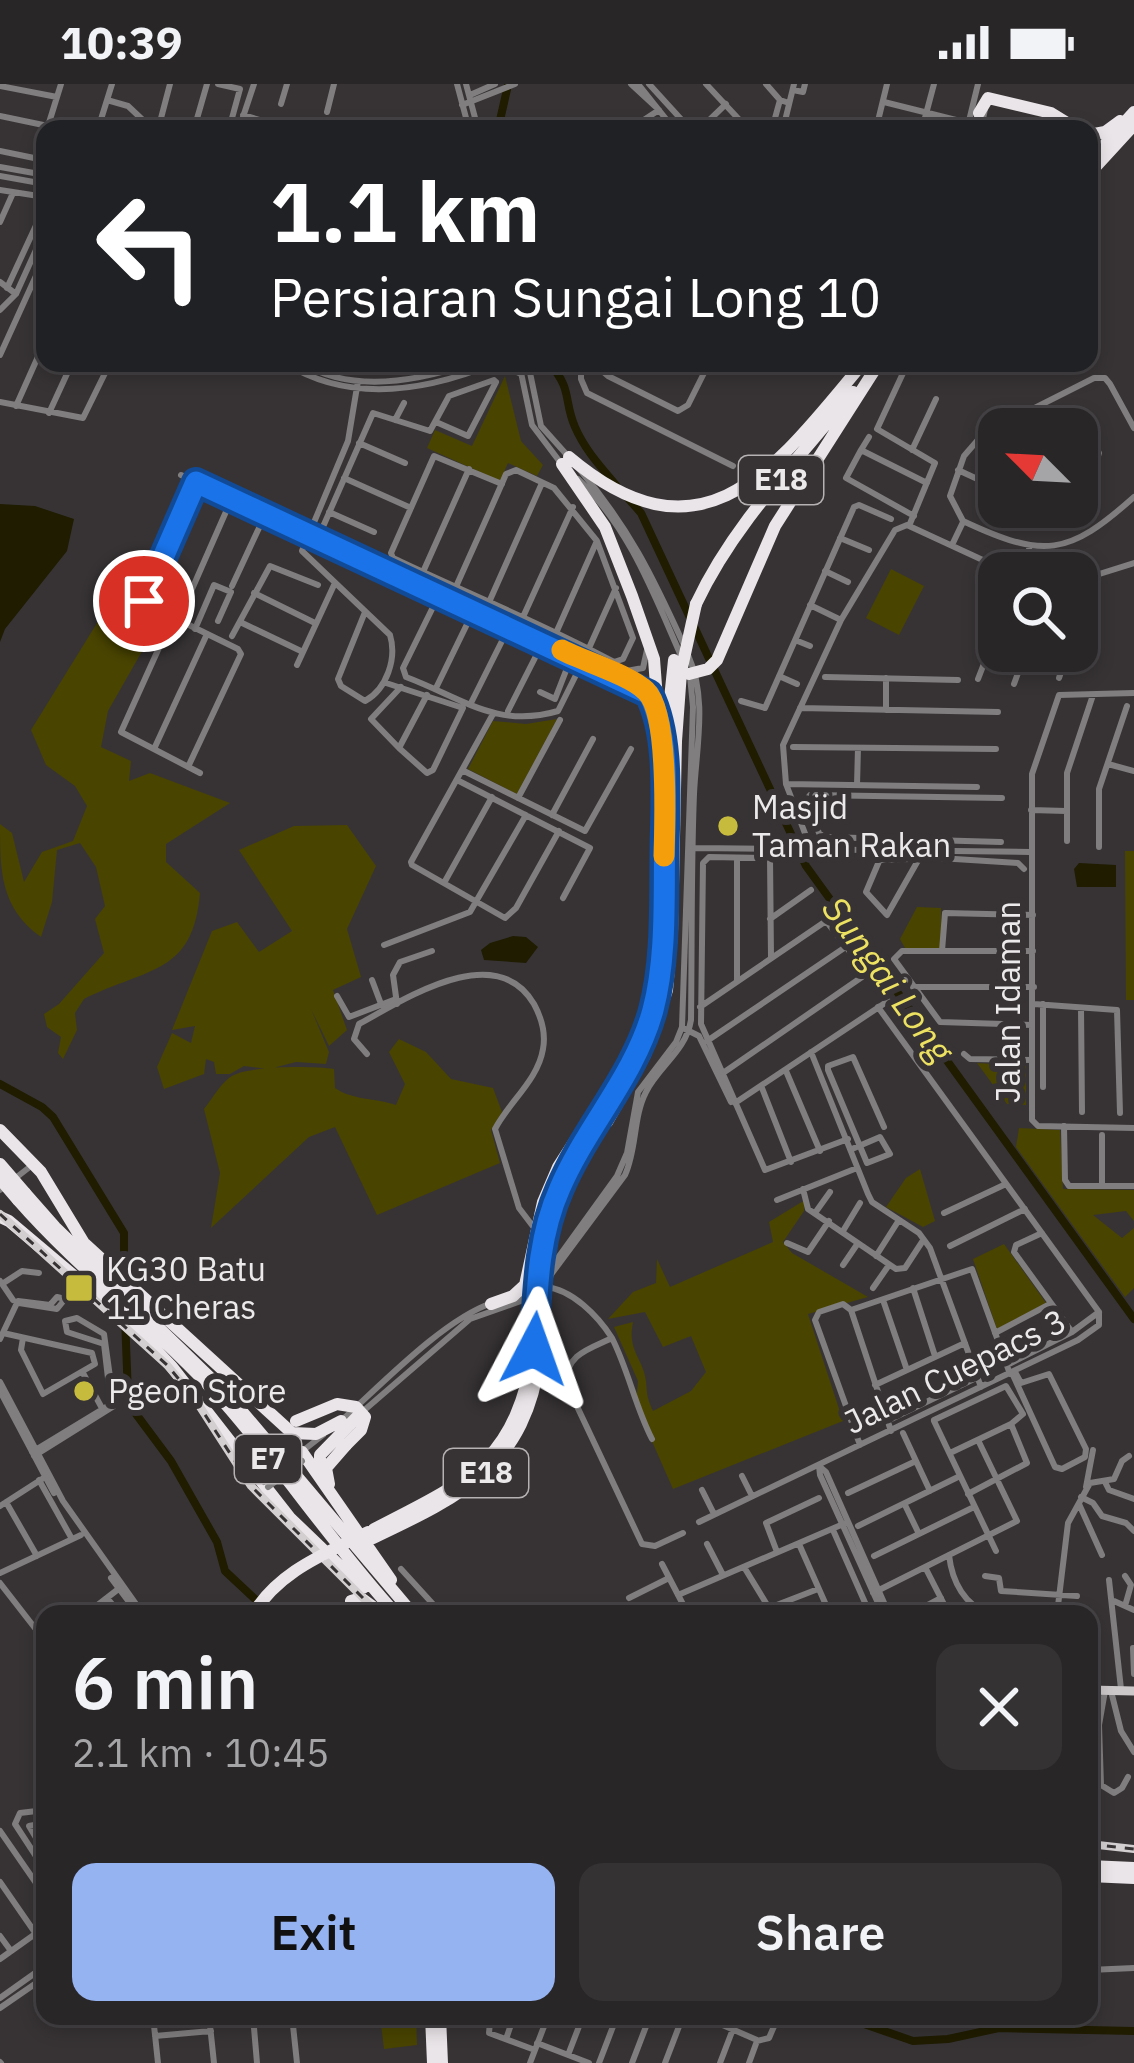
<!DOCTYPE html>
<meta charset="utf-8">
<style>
body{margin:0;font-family:"IBM Plex Sans",sans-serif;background:#353234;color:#f1f3f6;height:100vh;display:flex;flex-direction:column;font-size:45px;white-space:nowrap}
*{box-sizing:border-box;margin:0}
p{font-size:39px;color:#a5a5a8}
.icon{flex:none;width:66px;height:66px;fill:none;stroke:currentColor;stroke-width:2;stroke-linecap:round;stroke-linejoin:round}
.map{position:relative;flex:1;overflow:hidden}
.drawer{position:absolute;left:36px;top:1521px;width:1062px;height:420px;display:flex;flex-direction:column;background:#292628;border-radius:24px;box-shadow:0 6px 18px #0003,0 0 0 3px #454345}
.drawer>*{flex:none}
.hud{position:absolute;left:36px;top:36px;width:1062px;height:252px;border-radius:24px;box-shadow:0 6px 18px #0003,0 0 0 3px #454345;background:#202124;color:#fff;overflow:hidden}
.needle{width:78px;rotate:294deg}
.fabs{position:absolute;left:978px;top:324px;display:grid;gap:24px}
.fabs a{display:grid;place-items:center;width:120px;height:120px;border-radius:24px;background:#292628;box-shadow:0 6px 18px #0003,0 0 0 3px #454345;font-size:60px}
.pin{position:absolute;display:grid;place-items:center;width:102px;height:102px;color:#fff;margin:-51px;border:6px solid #fff;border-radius:50%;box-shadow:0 3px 12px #0007}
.me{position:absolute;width:132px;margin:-66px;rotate:4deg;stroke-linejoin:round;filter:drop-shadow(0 0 9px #0008)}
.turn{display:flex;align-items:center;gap:42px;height:252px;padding:0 36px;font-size:54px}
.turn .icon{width:156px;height:156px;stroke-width:2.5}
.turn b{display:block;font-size:84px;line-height:102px}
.round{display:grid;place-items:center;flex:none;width:126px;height:126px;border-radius:24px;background:#353234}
.head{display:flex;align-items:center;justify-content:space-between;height:204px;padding:0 36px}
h1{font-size:72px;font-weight:600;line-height:90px}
.button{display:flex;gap:24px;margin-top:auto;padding:24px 36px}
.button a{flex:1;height:138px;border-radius:24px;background:#95b2f1;color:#111;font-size:48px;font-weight:600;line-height:138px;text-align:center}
.button a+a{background:#353234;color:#f1f3f6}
.status{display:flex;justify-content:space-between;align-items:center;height:84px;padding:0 60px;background:#292628;direction:ltr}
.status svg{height:33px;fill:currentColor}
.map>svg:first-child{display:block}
.green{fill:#494400}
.water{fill:#1f1c00}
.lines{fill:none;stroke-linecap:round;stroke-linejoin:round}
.river{stroke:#1f1c00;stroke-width:8}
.minor{stroke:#807e7f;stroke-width:6}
.major{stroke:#ccc8ca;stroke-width:9}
.highway{stroke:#eae5e8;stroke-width:12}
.rail-casing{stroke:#d3cfd1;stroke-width:8}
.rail{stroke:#373335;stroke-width:3;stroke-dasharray:9;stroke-linecap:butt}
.minor-bridge{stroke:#807e7f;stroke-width:6}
.highway-bridge{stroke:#eae5e8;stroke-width:12}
.route-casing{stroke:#114b97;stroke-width:30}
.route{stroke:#1a73e8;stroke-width:21}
.slow{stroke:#f59e0b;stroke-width:21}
.poi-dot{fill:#c6bb3c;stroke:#373335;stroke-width:4.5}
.labels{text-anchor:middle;stroke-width:12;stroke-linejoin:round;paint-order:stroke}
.shield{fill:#373335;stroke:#b6b2b4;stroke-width:3}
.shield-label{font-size:30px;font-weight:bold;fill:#ece9eb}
.poi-label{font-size:33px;fill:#ece9eb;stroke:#373335;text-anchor:start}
.street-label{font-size:33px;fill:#ece9eb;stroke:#373335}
.water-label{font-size:36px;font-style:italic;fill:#ece161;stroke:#373335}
</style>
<div class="status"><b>10:39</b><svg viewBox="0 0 49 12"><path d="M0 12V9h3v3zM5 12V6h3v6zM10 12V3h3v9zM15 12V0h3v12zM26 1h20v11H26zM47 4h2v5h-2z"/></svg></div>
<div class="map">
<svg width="1134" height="1979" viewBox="0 0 1134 1979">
<rect width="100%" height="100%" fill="#373335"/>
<path class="green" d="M505,292L521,357L543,381L537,392L508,379L500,397L427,364L435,346L472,362Z
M891,485L924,502L899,551L866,534Z
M110,518L157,541L108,627L101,663L131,677L129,697L150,689L230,719L166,760V778L200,809C193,891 148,883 84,915L75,929L77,946L63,975L58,969L61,953L47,943L44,930L59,920L104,869L95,835L105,822L96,783L80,759L57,766L52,818L41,853C0,824 0,786 0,740L12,749L24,798L42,768L73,757L87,722L75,702L46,681L31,646Z
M557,635L517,710L468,685L493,637L526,640Z
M347,741L376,782L347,845L361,893L333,906L347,946L329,962L311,925L329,968L326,980L296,978L269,985L244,982L230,990H216L214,978L206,975L204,990L164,1005L157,983L172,949L191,959L195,942L172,946L212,847L237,838L259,868L292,847L239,766L294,742Z
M1125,767H1134V916H1126Z
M917,823L941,824V865L905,864L900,855Z
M399,955L426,968L451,995L493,1004L502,1028L491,1046L500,1079L377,1131L335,1043L309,1053L211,1144L220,1089L204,1025C212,1015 219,1002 229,994C244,981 313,982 334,985L335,1004C352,1016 375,1014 396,1021L405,1000L389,968Z
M977,979L1026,982V1021L1007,1020Z
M1019,1044L1060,1046L1063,1105L1134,1106V1137L1126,1127L1093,1131L1122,1154L1134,1144V1204L1125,1213L1016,1063Z
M920,1085L935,1137L923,1143L886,1123L906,1094Z
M805,1116L804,1127L783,1158L792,1169L868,1213L808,1230L843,1337L673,1405L636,1321L638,1297L614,1243L633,1238C627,1267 643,1274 646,1297C647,1310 647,1314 653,1327L691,1307L706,1288L691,1252L663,1263L645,1228L608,1235L633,1208L656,1199L657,1175L670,1203L773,1158L769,1138Z
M1004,1160L1046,1219L997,1245L973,1175Z
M380,1932H416L417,1961L384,1965Z"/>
<path class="water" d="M0,420L35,422L74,435L67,467L5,545L0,558Z
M1079,779L1116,781V803H1077L1074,785Z
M513,852L526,853L538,863L526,879L484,876L481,866L490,859Z"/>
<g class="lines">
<path class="river" d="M498,45L508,1
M549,279C573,306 563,315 575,343C585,366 600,382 616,401
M626,412L641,429L806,782L1134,1235
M0,1000L42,1023L53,1033L124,1149V1195
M125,1234L128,1311L133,1326L171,1377L217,1458L225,1487L271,1530
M841,1932L913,1957L948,1955L999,1944L1134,1947"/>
<path class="minor" d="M218,0L240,5L229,45
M457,0L469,45
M466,0L478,45
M631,0L657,24
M638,0L674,45
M649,0L690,45
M706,0L748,45
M766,0L780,16L789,19
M0,2L57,13
M793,6L803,8L805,0
M470,11L495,0
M107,16L128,22L145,38
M884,18L968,39
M281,20L287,0
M462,21L515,0
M327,28L334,0
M243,31L290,45
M0,32L48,42
M160,38L170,0
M48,42L61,0
M98,45L112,0
M142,45L150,37L194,45L207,0
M239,45L254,0
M630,45L659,26
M700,45L726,20
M772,45L780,16
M783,45L794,0
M876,45L887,0
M922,45L934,0
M967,45L978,0
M974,45L979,27
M981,45L985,25
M0,67L34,74L40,69L45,52
M0,83L45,91
M0,92L45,100
M0,106L45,113
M0,138L13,109
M0,198L16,210
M7,204L45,122
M0,226L16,210L45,146
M0,271L45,172
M285,279C350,320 427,307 495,279
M302,279C352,310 419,297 472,279
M394,279L397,283
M498,279L519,289
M519,279L532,341L560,378
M528,279L541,342L567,371
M581,279V295L587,309L733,382
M593,279L608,292L678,327L688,321L709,279
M352,280V279
M432,280L435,279
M904,287L877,345L935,379L909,442
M358,297L348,357L302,467L390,551C397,574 387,605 365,617L341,602L338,595L365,528
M0,318L83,334L110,279
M16,322L45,257
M49,329L72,279
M395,336L404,319
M436,338L468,352L496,298
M1134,344L1110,300L1105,294H1094L983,350L964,372L950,412L963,437C1044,475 1068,472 1134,413
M1077,350L1091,353L1099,369L1092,392L1077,407
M359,359L405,379
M861,366L869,353
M912,366L936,315
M580,386C629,444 652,491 683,559
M958,386L999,405
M181,391L641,603L653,618
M344,394L411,424
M578,395C630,444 654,511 682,574
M329,428L374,448
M914,432L846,394L861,366L927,399
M322,445L373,329L430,347L449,312L494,296L496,298
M840,454L869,466
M952,461L963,438
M1029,462L1030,481L1047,489
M388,484L621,588L643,584L647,566
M825,487L848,498
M423,488L469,385
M1077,497L1134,479
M232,502L266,429
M254,509L315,539
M451,514C469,473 488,432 506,390L516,386L554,404L597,457L633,554L623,575L614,578C542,539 466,509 393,474L391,469L434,372L502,400
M490,516L542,399
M810,521L841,536
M990,527L999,536
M523,533L573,423
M172,535L121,648L200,689
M178,537L232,414
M240,538L303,568
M996,542L988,535L999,504
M195,545L214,501L231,508L218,537
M556,549L596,459
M232,552L270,482L318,501
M795,556L810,562
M589,564L616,504
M297,581L334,501
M779,592L797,600
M825,593L958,596
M1059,594L1068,567
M978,595L999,541
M386,599L463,624L433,686L427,689L399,664L427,611
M1014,600L1026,567
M436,604L471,532
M540,608L555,615L569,579L441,517L435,519L403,584L406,593C462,614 497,645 558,627L585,573
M1134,609L1059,611L1032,690V1036L1038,1042L1134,1044
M741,617L765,624L854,423L859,421L891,435
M471,619L507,547
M800,624L998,628
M886,626V594
M508,627L540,564
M493,630L411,778L412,781L505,834L516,824L559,747
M793,663L996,665
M399,664L371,635L401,603
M154,665L207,550
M1108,680L1134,687
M188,683L241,570L238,565L144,519L196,398
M462,686L585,747L631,665
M457,696L590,764L563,814
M786,700L977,703
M857,701L858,664
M518,714L560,636
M1031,726L1066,727
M552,731L593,655
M1067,757V689L1093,611
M1001,758L824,753L819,749L806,716L810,711L1002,714
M1099,763V705L1127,622
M695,764L1030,768
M811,765L786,700L783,661L841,536L895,446L907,441L1000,484L1003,489
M770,773L771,873
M737,774V896
M770,774L709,773L703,779L701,940L765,1086L848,1055
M880,775L866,808L887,831L920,773
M880,776L939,774L1018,779L1024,785
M444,799L492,713
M770,835L811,806
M384,861L470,828L526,731
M942,867L945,829L1033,831
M372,896L381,920
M913,903H1034
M337,912L349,933L396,915
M397,920L393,891L400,878L432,867
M1034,920L1117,926L1120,1029
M700,923L826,837L864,886L862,893L723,989
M878,923L1099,1228
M1081,924L1082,1028
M1032,941L940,938L894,875L902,867H1033
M685,945L699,952L731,1018
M707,957L847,862
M811,968L868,1110L872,1118L919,1149L930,1164L981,1303
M367,970L354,955L359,940C405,915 496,855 534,920C541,933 546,949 543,965C538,996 509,1018 495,1045L519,1124L535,1145
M964,970L970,975L1032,976
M786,987L820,1067
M1043,1003V920
M762,1004L791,1078
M735,1019L888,917
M1064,1042L1065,1096L1069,1102H1134
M852,1065L880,1053L890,1070L867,1079L828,986V982L853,973L884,1043
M1102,1102V1051
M803,1105L808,1125L896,1185L905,1184L922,1158
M0,1106L31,1082
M777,1116L857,1084
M815,1129L830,1108
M944,1129L1006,1100
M843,1147L860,1119
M1042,1149L1016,1161L1014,1168L1072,1248
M787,1159L808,1168L829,1137
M950,1162L1025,1125
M876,1172L899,1136
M843,1181L858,1159
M552,1182L617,1092L627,1069L638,1008L676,958L682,943L693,623L690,592
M0,1197L13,1216
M2,1200L22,1187L39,1189
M545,1203C572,1205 598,1232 612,1254C589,1265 566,1270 566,1299L642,1460L655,1462L683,1449
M873,1204L889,1181
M913,1204L935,1272
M522,1211L544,1192
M883,1216L907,1286
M18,1217L50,1221L57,1213L65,1215L57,1225L19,1219
M851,1226L891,1347
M3,1249L92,1269L95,1280L43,1310L21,1266L23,1254
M995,1249L1050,1220
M612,1254C629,1288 635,1322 652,1355
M0,1255L16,1221
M1007,1281L1072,1248L1099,1228
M83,1289L104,1328
M1012,1289L1055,1383L1062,1385L1085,1373L1086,1365L1049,1290L1021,1299L1015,1288
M0,1298L63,1417L143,1530
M875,1301L965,1259
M0,1307L54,1409
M361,1329L470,1235L535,1212L625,1091C637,1065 633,1033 646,1008C659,982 686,967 691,936C692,861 691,785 694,710C696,664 708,615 688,571
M342,1336C381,1301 444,1235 492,1219
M934,1336L1006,1302L1023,1330L1011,1340L950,1369
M887,1337L976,1294
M934,1337L996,1467
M903,1349L930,1407
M860,1361L815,1236L819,1228L843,1220L851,1226L972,1185L1010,1290
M32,1368L111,1320L104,1260L67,1248L65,1237L77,1234L104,1250L114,1322L34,1372
M300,1369L323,1351
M819,1382L826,1388L889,1530
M819,1382L820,1391L883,1530
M742,1392L752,1412
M39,1396L72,1455
M1105,1398L1109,1406L1134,1415
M1086,1403L1093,1366
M702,1406L714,1430
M848,1409L916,1377
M968,1410L1027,1379L1011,1340
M1081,1413L1093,1419L1102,1432L1126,1439L1134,1447
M6,1418L37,1472
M1079,1420L1102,1471
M905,1421L919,1450
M0,1422L42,1395
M699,1438L1078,1256L1099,1241V1228
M858,1442L960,1392
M833,1446L870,1530
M707,1460L723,1491
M799,1460L830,1530
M777,1468L766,1439L819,1414
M949,1471C952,1498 965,1522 990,1530
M874,1472L974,1423
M662,1480L688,1530
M744,1483L769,1524L818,1505
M925,1483L949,1530
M401,1485L442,1530
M0,1489L81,1451
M985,1492L999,1494L1001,1507L1077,1512
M1125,1492L1131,1501L1125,1522
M111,1494L138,1530
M1109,1496L1121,1605
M0,1499L45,1557
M873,1509L1017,1437L978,1356
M678,1511L848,1438
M107,1514L120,1530
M629,1514L669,1494
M1114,1517L1134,1526
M86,1530L121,1503
M332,1530L349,1519
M911,1530L941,1514
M1057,1530L1068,1439L1090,1399L1114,1395L1122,1377L1129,1372
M1133,1564L1134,1590
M1089,1588L1095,1537
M1105,1607L1099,1641L1101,1701L1114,1709L1122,1704L1128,1693
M1111,1607L1121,1647L1134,1668
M45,1726L20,1729L15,1740L45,1786
M45,1739L29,1742L45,1769
M0,1747L45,1812
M0,1798L36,1850
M0,1852L11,1867
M0,1875L45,1843
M1089,1886L1134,1884
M0,1914L45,1882
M0,1924L45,1893
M153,1932L158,1979
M209,1932L214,1979
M253,1932L257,1979
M292,1932L297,1979
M480,1932L490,1938L489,1949L535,1966
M711,1936L757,1956
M155,1952L211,1947
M506,1955L514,1932
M537,1959L589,1979
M568,1971L583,1932
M0,1978L1,1979
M530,1979L548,1932
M599,1979L617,1932
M632,1979L650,1932
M665,1979L683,1932
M720,1979L733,1945
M749,1979L757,1957L769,1954L775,1940L772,1932"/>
<path class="major" d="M1089,1606L1134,1607"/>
<path class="highway" d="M979,29L988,14L1051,29L1077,45
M1089,51L1105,48L1120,37
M1089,78L1134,28
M1089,90L1134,41
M569,373C704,487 777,382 863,279
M562,380L605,443L632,512L654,575L660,655
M696,520C734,439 797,377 853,308
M689,590L708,585L717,576L775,442L879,279
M607,1038L645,971L667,906L672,849L676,657
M0,1046L41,1088L87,1164
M25,1109L55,1143L229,1312L413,1530
M18,1116C81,1188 158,1245 222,1316C283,1385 334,1462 396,1530
M0,1133L9,1137L131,1240L172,1283L290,1434
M85,1160L292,1349L316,1350L341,1337
M542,1161L561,1101L623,995L652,929L661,877L668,634
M491,1220L513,1212L525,1201L543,1118L558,1083L602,1015
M302,1368L391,1496
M320,1390V1371L358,1332
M329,1400L326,1384L346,1361
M287,1431L363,1504
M374,1445C470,1396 515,1378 534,1265
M373,1454C464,1411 526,1381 540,1272
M351,1517L361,1514L383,1530
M1089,1782L1134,1784
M1089,1792L1134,1794
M431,1932L433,1979
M440,1932L442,1979"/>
<defs>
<path id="rail" d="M0,1130L167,1281L193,1312L251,1402L379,1530
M1089,1760L1134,1765"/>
</defs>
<use href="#rail" class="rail-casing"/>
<use href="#rail" class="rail"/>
<path class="minor-bridge" d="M264,1398L297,1372
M268,1403L302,1377"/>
<path class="highway-bridge" d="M668,634L674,576
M676,657L681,588L696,520
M0,1080L25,1109
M0,1095L18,1116
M540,1272L550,1161
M296,1337L337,1320L356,1323L365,1333L361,1346L346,1361
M253,1530C279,1487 325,1470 368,1448"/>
</g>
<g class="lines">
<defs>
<path id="route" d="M144,517L196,398L649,610C668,648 666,703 665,745C663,804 668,869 653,926C635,992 586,1043 560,1104C537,1155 537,1211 534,1265"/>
</defs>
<use href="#route" class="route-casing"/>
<use href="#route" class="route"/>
<path class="slow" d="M562,566C583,577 630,591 646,607C669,629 665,739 664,772"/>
</g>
<g class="poi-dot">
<circle cx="728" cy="742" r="12"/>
<rect x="64" y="1189" width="30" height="30" rx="6"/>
<circle cx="84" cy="1307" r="12"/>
</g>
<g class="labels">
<g class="shield">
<rect x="739" y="372" width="84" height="48" rx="9"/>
<rect x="235" y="1351" width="66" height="48" rx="9"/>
<rect x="444" y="1365" width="84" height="48" rx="9"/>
</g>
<g class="shield-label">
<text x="781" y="406">E18</text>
<text x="268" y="1385">E7</text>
<text x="486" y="1399">E18</text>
</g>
<g class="poi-label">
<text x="752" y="735">Masjid<tspan x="752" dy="38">Taman Rakan</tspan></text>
<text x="106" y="1197">KG30 Batu<tspan x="106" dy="38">11 Cheras</tspan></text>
<text x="108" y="1319">Pgeon Store</text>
</g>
<g class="street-label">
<text transform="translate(1008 918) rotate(-90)" y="12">Jalan Idaman</text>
<text transform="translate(955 1287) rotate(-26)" y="12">Jalan Cuepacs 3</text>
</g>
<g class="water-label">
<text transform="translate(888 895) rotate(54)" y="13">Sungai Long</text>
</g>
</g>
</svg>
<div class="fabs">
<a><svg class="needle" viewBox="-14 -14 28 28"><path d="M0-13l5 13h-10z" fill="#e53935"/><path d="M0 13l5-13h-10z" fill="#a5a5a8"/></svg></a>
<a><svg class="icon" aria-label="search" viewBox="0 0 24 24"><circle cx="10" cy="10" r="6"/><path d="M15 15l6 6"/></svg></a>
</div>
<div class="pin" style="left:144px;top:517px;background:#d93025"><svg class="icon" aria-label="arrive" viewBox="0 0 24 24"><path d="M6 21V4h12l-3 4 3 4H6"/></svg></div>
<svg class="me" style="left:534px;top:1265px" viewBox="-20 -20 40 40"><path d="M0-17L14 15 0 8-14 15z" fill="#1a73e8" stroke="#fff" stroke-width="4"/></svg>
<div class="hud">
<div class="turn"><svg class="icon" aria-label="left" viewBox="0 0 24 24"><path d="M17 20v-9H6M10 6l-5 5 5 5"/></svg><div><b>1.1 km</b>Persiaran Sungai Long 10</div></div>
</div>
<section class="drawer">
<div class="head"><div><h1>6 min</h1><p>2.1 km · 10:45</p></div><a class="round"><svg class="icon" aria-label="close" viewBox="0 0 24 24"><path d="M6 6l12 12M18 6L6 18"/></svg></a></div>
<div class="button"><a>Exit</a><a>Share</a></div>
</section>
</div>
